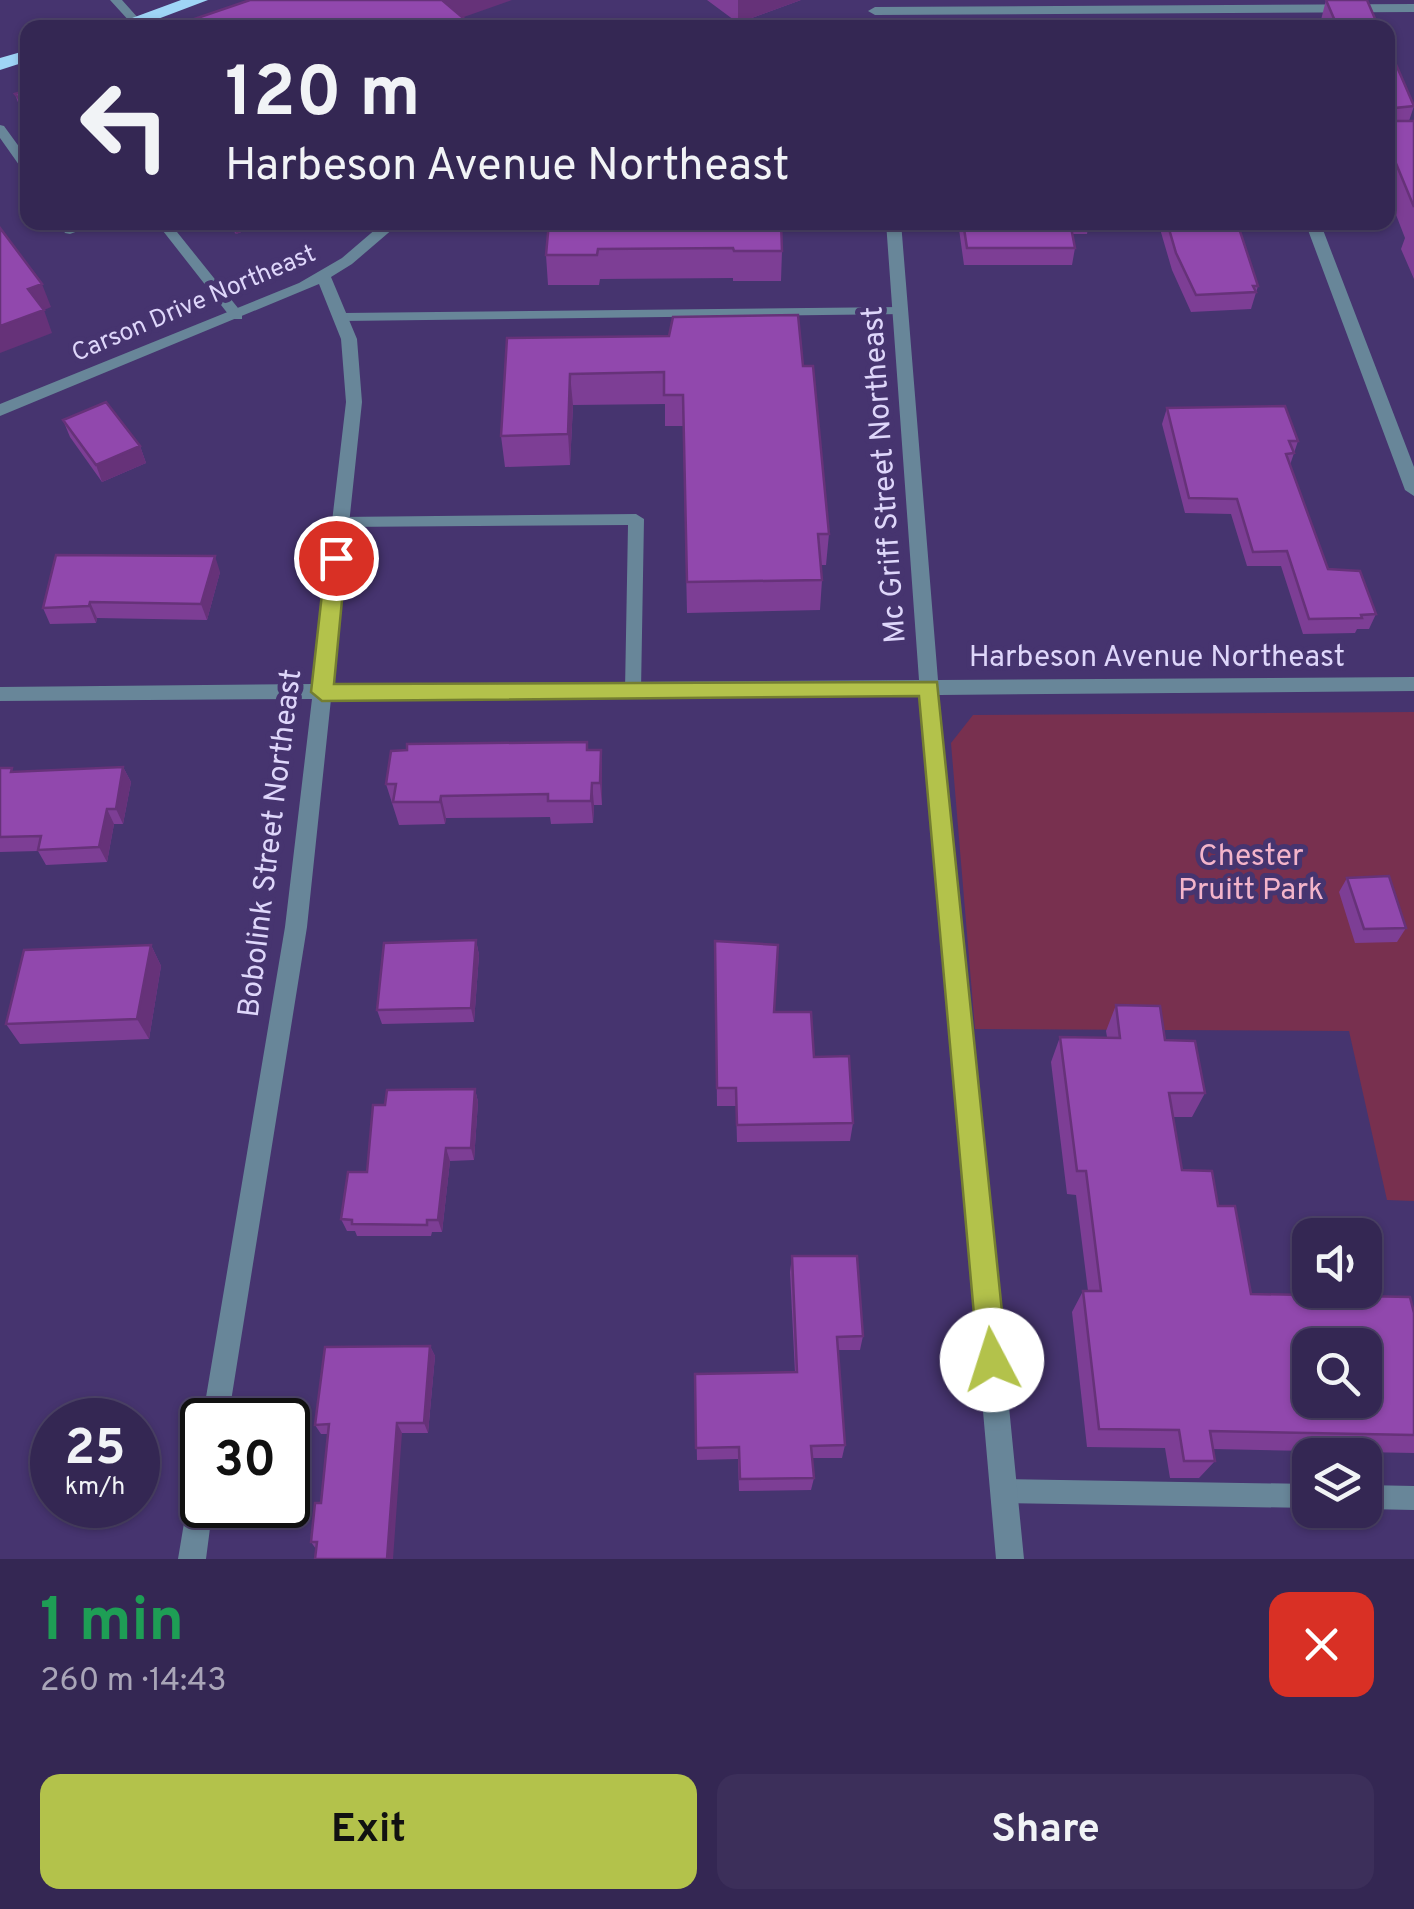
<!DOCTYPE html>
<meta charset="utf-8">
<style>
body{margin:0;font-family:Overpass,sans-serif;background:#3c2f5a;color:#f1f3f6;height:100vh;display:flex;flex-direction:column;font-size:38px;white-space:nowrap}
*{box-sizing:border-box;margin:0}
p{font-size:32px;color:#a9a5b8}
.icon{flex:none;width:55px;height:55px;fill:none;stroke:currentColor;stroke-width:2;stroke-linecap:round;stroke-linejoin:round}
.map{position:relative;height:1559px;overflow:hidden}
.sheet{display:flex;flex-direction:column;background:#342753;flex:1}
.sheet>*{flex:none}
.hud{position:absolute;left:20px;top:20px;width:1375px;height:210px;border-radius:20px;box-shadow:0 2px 8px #0004,0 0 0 2px #4e446a;background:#342753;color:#f1f3f6;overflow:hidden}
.fabs{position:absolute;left:1292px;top:1218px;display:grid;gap:20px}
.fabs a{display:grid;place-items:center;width:90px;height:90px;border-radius:20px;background:#342753;box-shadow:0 2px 8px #0004,0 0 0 2px #4e446a;font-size:50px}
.speed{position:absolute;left:30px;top:1398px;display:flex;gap:20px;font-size:50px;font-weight:700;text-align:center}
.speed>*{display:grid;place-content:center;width:130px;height:130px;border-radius:50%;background:#342753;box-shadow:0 2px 8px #0004,0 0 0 2px #4e446a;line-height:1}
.speed small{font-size:25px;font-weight:400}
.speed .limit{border:5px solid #111;border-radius:15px;background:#fff;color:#111}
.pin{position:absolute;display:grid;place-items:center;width:85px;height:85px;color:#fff;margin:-42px;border:5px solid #fff;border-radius:50%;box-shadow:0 2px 10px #0007}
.me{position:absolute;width:110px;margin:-55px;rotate:355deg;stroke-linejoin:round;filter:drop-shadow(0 0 8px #0008)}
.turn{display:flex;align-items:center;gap:35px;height:210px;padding:0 40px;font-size:45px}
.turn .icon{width:130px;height:130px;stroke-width:2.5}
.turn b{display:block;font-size:70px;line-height:85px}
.round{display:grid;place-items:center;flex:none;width:105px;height:105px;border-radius:20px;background:#3c2f5a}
.head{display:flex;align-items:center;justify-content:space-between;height:170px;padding:0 40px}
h1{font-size:60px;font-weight:700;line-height:75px;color:#1e9e55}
.cta{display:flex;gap:20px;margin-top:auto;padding:20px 40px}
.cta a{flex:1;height:115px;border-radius:20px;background:#b3c24b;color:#111;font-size:40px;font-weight:700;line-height:115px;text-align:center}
.cta a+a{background:#3c2f5a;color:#f1f3f6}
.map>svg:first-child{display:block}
.green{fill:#78304f}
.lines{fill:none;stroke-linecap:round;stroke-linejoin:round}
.service{fill:#688699;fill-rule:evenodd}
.minor{fill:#688699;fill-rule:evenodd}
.trunk{fill:#9fd5f6;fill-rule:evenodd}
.wall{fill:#7d3e95}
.shaded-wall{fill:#663279}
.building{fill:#9148ad;stroke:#663279;stroke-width:2.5;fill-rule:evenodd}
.route{fill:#b3c24b;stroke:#747e31;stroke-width:2.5}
.labels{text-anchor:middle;stroke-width:10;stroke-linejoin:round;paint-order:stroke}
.far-street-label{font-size:25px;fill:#ded6fa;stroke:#46346f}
.street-label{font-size:30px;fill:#ded6fa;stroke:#46346f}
.park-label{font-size:30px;fill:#f3b4ca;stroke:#46346f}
</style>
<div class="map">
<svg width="1414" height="1559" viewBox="0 0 1414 1559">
<rect width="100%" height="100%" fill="#46346f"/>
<path class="green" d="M1414,712V1201L1387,1200L1349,1031L975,1029L951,743L973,715Z"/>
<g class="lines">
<path class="service" d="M110,0H122L139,19V23H131Z
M0,125L4,126L28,159V173L24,172L0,138Z
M59,222L73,225L102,222L70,234L65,233Z
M156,222H169L242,313V319H232Z
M900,307L907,311L905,314L343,321L336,317L343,313Z
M636,514L644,519L641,690L633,696L625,690L628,525L340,527L332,522L340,517Z
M1004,1479L1310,1484V1508L1004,1503L996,1499L992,1491L996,1483Z
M1365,1485L1414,1486V1510L1365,1509Z"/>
<path class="minor" d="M1414,4V12L875,15L868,11L875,7Z
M384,222H401L352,264L331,277L357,339L362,402L332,684L919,680L886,222H901L938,680L1414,677V691L939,695L1024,1559H996L920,695L331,699L307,927L228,1420L202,1421L285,927L312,699L0,701V687L313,684L346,402L341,339L319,284L0,416V404L299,283L342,258Z
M1305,222H1320L1414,467V496L1405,490Z
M202,1480V1505H213L206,1559H178L189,1493L193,1484Z"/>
<path class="trunk" d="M181,0H208L134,28H105Z
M28,50V61L0,70V58Z"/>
</g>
<path class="wall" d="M707,0H801L738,23Z
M1326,0L1379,28H1319Z
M1388,46L1414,106L1409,121H1414V279L1401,249L1405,238L1388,194Z
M28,90V123L24,119L15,94Z
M226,222H268L236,234Z
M549,222L782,251L781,281H733V278L600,279L599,285H548L546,255Z
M958,222H1089L1087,234H1072L1075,248L1072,265H964Z
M1158,222H1237L1258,286L1251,309L1191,312L1172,270Z
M507,338L803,366L829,534L826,565H821L822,580L820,610L687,613L683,426H665V404L573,405L570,465L505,467L501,436Z
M1167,408L1298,441L1290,465L1328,569L1376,614L1369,629H1357L1355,633L1303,634L1281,566H1247L1231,514L1185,513L1162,424Z
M63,420L140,446L146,463L102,482L70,437Z
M220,572L207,620L97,618L96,623L50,624L43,608Z
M588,750H601L602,773V805H594L593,823L551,824L550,817L446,818L445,824L399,825L386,784Z
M123,767L131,782L123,824H114L107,862L46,865L38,851L0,852V768L14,772Z
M1347,878L1406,928L1397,942L1355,943L1339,892Z
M476,940L479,955L474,1022L382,1024L377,1010Z
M715,941L774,1012L814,1057L853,1123L850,1141L737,1142L736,1106H717Z
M151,945L161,966L149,1039L20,1044L6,1024Z
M1116,1005L1165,1040L1205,1093L1192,1117H1173L1182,1170L1218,1206L1251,1294L1414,1313V1453L1213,1449L1215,1461L1199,1478H1170L1165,1448L1087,1447L1072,1312L1083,1291H1088L1076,1195L1067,1194L1051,1062L1060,1037H1107L1106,1031Z
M475,1089L478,1102L474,1160L450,1161L442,1232H432L431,1236H357L355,1231H347L341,1219L367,1172L385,1105Z
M792,1256L863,1336L860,1350H838L845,1445L842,1458H812L814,1478L811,1490L739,1491L738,1459L697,1460L695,1374L795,1373L790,1272Z
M430,1346L435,1356L428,1433H402L316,1549L311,1542L321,1503L328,1434H321L315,1425Z"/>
<path class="shaded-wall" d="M441,0H512L444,24Z
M738,0H801L738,23Z
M233,222H268L236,234Z
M42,284L51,307L44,310L52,333L0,353V326L28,289Z
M570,374L573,405L570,465L568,434Z
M140,446L146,463L102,482L96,465Z
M215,556L220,572L207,620L201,604Z
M90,602L97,618L96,623L89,606Z
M601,750L602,773V805L600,783Z
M123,767L131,782L123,824L116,809Z
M592,783L594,805L593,823L591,801Z
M441,796L446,818L445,824L440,802Z
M107,809L114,824L107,862L99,847Z
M476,940L479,955L474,1022L471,1008Z
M151,945L161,966L149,1039L137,1019Z
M475,1089L478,1102L474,1160L471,1148Z
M446,1148L450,1161L442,1232L438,1220Z
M430,1346L435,1356L428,1433L424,1423Z
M397,1423L402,1433L393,1559H387Z"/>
<path class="building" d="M250,0H442L475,28H168Z
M1326,0H1367L1379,28H1338Z
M1388,46L1414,106L1395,108V121H1414V207L1388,144Z
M28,90V109L15,94Z
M549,222H781L782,251H734L733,248L598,249L597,255H546Z
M963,222H1070L1075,248H967Z
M1167,222H1237L1258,286H1253L1256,292L1196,295L1176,253Z
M0,228L42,284L28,289L44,310L0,326Z
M798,315L803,366H813L829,534H818L822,580L687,582L683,395H664V372L570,374L568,434L501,436L507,338L669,336L673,317Z
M106,402L140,446L96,465L63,420Z
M1285,406L1298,441H1289L1294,453L1286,454L1328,569L1360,571L1376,614L1361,615L1362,618L1309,619L1287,551L1253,552L1237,499L1189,498L1167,408Z
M56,555L215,556L201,604L90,602L89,606L43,608Z
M587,742V750H601L600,783H592L591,801H548V794L441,796L440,802H393L396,784H386L391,751L407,750V744Z
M123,767L116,809H107L99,847L38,850L41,836L0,837V768H12L11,772Z
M1389,876L1406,928L1364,929L1347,878Z
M476,940L471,1008L377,1010L384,943Z
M715,941L778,945L774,1012H811L814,1057L849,1056L853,1123L737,1125L736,1088H717Z
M151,945L137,1019L6,1024L24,950Z
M1116,1005L1160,1006L1165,1040L1195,1041L1205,1093H1169L1182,1170L1212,1171L1218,1206H1235L1251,1294L1410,1297L1414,1313V1435L1210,1431L1215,1461H1184L1179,1430L1099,1429L1083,1291H1101L1086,1171H1077L1060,1037L1120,1038ZM1310,1345H1365V1400H1310Z
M475,1089L471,1148H446L438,1220H427V1225L352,1224V1220L341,1219L348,1172H367L373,1105H385L387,1090Z
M792,1256H857L863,1336L837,1337L845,1445L811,1446L814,1478L740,1479L739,1447L696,1448L695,1374L797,1372Z
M430,1346L424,1423H397L387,1559H315L317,1542H311L315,1503H321L329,1424L315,1425L325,1347Z"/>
<path class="route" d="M336,551L346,558L334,684L937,682L1007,1360L1002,1370L992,1374L982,1370L978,1360L919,696L322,701L311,692L326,558Z"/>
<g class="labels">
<g class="far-street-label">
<text transform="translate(193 302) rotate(-23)" y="9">Carson Drive Northeast</text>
</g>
<g class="street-label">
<text transform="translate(883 475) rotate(-94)" y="10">Mc Griff Street Northeast</text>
<text x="1157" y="666">Harbeson Avenue Northeast</text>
<text transform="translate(269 843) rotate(-83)" y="10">Bobolink Street Northeast</text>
</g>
<g class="park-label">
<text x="1251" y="865">Chester<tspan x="1251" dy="34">Pruitt Park</tspan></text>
</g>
</g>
</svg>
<div class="fabs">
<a><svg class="icon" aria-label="sound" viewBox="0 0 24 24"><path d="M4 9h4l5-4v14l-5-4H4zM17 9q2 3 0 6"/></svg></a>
<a><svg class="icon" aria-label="search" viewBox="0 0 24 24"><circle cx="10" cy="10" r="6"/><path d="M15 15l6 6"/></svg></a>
<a><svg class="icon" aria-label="layers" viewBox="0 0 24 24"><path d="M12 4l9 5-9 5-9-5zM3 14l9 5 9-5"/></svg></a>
</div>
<div class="speed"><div>25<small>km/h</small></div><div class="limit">30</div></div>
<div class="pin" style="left:336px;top:558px;background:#d93025"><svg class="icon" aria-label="arrive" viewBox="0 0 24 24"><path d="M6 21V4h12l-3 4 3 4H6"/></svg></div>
<svg class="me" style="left:992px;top:1360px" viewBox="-20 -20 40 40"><circle r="19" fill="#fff"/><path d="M0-13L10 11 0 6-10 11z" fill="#b3c24b"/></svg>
<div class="hud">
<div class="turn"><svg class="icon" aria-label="left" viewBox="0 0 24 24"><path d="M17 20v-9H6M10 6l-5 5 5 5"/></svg><div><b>120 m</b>Harbeson Avenue Northeast</div></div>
</div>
</div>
<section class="sheet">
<div class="head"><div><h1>1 min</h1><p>260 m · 14:43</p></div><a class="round" style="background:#d93025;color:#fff"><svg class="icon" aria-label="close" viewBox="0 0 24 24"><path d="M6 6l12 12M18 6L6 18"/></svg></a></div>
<div class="cta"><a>Exit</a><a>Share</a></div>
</section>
